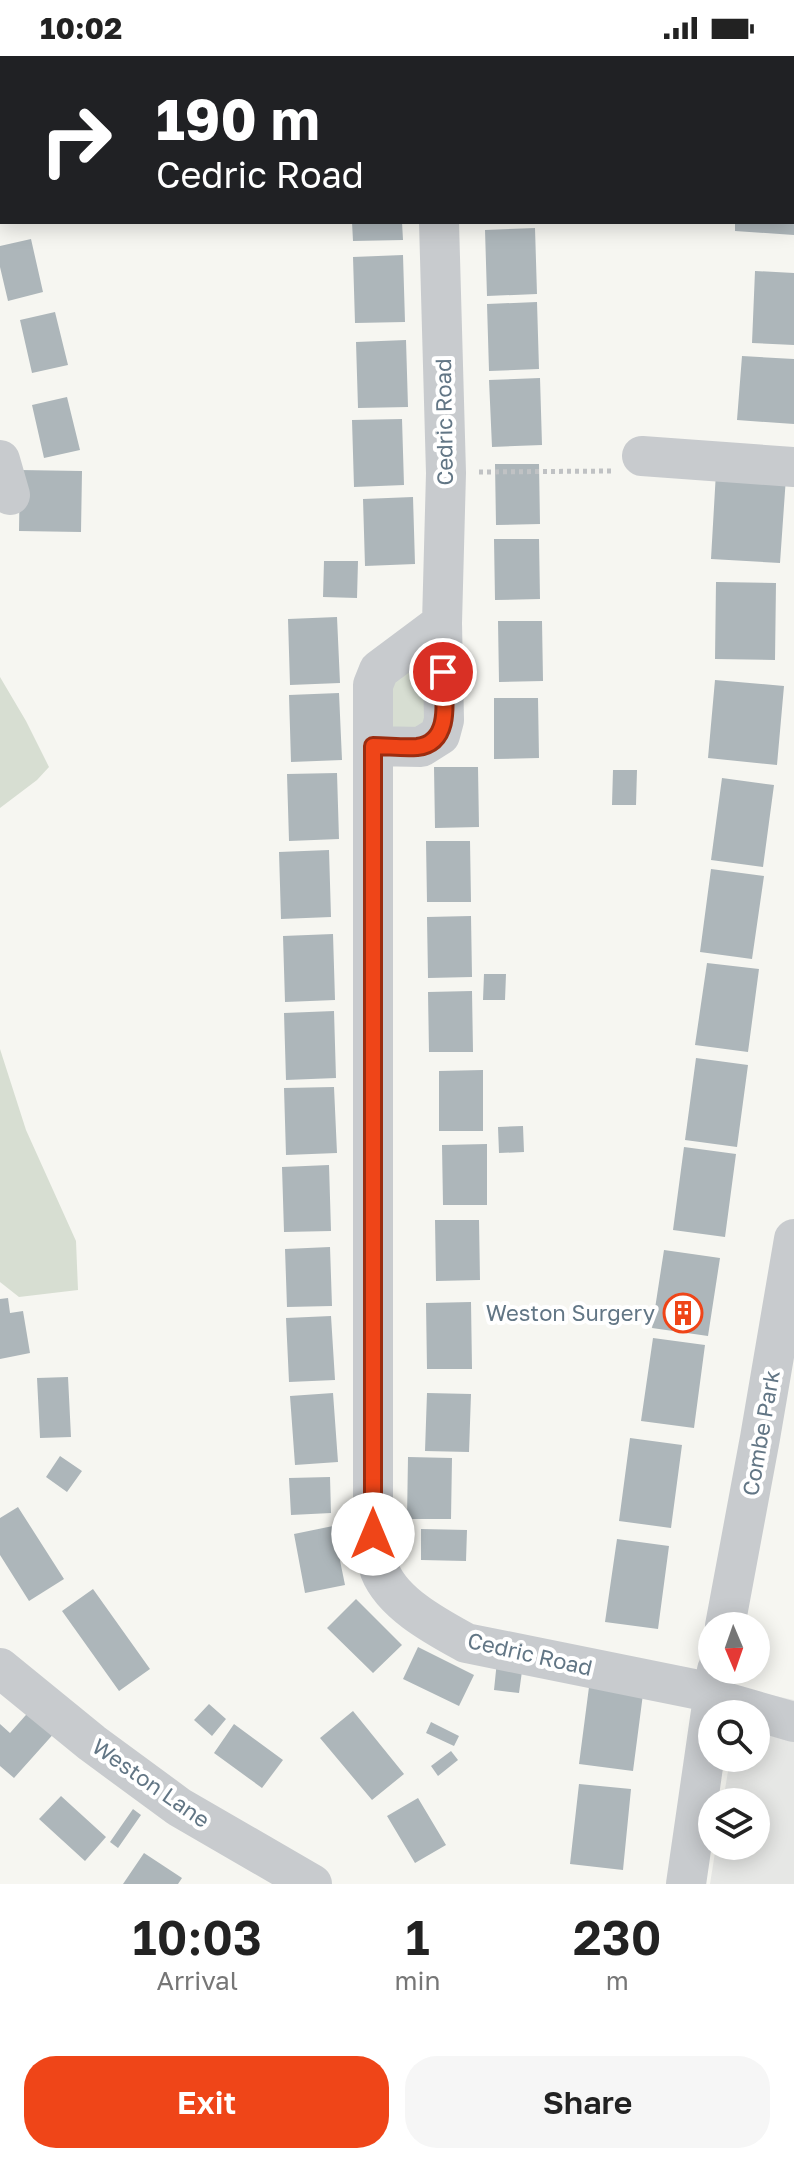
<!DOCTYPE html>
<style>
body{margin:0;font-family:"Golos Text",sans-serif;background:#f6f6f6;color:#222;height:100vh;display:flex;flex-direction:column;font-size:30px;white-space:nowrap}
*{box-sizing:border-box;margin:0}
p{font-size:26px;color:#767676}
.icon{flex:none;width:44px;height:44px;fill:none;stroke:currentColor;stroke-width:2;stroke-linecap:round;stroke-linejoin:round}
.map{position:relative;height:1828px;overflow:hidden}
.sheet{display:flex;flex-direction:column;background:#fff;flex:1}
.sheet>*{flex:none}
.top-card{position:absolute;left:0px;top:0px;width:794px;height:168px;box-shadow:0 4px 20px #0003;background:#202124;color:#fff;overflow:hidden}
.needle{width:52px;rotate:178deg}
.buttons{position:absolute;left:698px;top:1556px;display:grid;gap:16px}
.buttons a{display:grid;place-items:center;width:72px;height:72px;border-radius:50%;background:#fff;box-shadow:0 4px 20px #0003;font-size:40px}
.pin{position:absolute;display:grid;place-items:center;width:68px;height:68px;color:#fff;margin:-34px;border:4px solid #fff;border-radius:50%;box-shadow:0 2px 8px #0007}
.me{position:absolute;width:88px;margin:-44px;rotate:0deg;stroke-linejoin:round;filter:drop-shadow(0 0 6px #0008)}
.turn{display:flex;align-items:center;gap:28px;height:168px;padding:0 24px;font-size:36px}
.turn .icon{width:104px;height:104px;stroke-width:2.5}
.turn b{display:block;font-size:56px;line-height:68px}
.eta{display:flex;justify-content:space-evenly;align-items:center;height:136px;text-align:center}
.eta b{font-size:48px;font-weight:600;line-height:56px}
.primary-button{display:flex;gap:16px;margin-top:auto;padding:16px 24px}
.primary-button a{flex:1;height:92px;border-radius:32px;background:#ef4518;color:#fff;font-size:32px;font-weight:600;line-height:92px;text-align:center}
.primary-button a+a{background:#f6f6f6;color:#222}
.status{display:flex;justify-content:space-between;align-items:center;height:56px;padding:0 40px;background:#fff;direction:ltr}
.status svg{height:22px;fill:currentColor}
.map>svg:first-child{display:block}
.built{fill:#e6e7e5}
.green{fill:#d7ded2}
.building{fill:#adb6ba}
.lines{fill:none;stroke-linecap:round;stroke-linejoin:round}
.path{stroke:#c0c2c4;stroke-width:5;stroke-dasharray:4 4;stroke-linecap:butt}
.minor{stroke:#c8cbce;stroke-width:40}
.route-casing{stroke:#9b2d10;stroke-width:20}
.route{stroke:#ef4518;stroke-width:14}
.labels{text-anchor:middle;stroke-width:8;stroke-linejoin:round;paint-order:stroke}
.street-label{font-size:22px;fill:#627685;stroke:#fff}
.poi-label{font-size:22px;fill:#627685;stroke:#fff;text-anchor:end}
</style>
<div class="status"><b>10:02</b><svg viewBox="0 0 49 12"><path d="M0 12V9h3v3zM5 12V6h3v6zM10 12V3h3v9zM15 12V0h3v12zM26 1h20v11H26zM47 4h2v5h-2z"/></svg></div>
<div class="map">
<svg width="794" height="1828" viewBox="0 0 794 1828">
<rect width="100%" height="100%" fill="#f6f6f1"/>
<path class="built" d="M758,1636L794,1644V1828H710L716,1790H756V1746H723L729,1709L738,1702H756Z"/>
<path class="green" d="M423,593L438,666L397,685L383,640Z
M0,621L26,665L49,711L37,724L0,752Z
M0,993L26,1074L76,1185L78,1234L19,1241L0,1226Z"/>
<path class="building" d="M352,166H402L403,184L353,185Z
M735,166H794V179L735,175Z
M535,172L537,238L487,240L485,174Z
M31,183L43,236L8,245L0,211V190Z
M403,199L405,266L355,267L353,201Z
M755,215L794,217V289L752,287Z
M537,246L539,313L489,315L487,248Z
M55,256L68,309L32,317L20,264Z
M406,284L408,351L358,352L356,286Z
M742,300L794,303V368L737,364Z
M540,322L542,389L492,391L489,324Z
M67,341L80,394L44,402L32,349Z
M402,363L404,429L354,431L352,364Z
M495,408H539L540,468L496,469Z
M20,414L82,415L81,476L19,475Z
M716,416L786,421L780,507L711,503Z
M413,441L415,508L365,510L363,443Z
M494,483H539L540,543L495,544Z
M324,505H358L357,542L323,541Z
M716,526L776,527L775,604L715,603Z
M337,561L340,627L290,629L288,563Z
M498,565H542L543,625L499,626Z
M715,624L784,630L777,709L708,702Z
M339,637L342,704L291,706L289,639Z
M494,642H538L539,702L494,703Z
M434,711H478L479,771L435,772Z
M613,714H637L636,749H612Z
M337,717L339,783L289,785L287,718Z
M722,722L774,729L763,811L711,804Z
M426,785H470L471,846H427Z
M329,794L331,861L281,863L279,796Z
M711,813L764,820L752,903L700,896Z
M471,860L472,921L428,922L427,861Z
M333,878L335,944L285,946L283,880Z
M707,907L759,913L748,996L695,989Z
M484,918H506L505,944H483Z
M472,935L473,996H429L428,936Z
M334,955L336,1022L286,1024L284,957Z
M696,1002L748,1009L737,1091L685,1084Z
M483,1014V1075H439V1015Z
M334,1031L337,1097L286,1099L284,1032Z
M523,1070L524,1096L499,1097L498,1071Z
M487,1088V1149H443L442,1089Z
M684,1091L736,1098L725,1181L673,1174Z
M329,1109L331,1175L284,1176L282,1111Z
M435,1164H479L480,1224L436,1225Z
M330,1191L332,1250L287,1251L285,1193Z
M664,1194L720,1202L708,1280L652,1272Z
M8,1242L10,1257L23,1255L30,1297L0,1303V1243Z
M471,1246L472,1313H427L426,1247Z
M331,1260L335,1324L289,1326L286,1262Z
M653,1282L705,1289L694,1372L641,1365Z
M68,1321L71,1381L40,1382L37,1322Z
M333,1337L338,1406L295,1409L290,1340Z
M427,1337L471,1338L469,1396L425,1395Z
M630,1382L682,1389L671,1472L619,1465Z
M60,1400L82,1415L67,1436L46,1421Z
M408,1401L452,1402L451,1463H407Z
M330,1421L331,1457L291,1459L289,1422Z
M18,1451L64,1523L29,1545L0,1499V1462Z
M333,1470L345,1529L305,1537L294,1478Z
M421,1473L467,1474L466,1505L421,1504Z
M617,1483L669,1490L658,1573L605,1566Z
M93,1533L150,1613L119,1635L62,1555Z
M356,1543L402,1589L373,1617L327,1572Z
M418,1591L474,1619L459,1650L403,1623Z
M497,1605L523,1608L519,1637L494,1634Z
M589,1631L643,1638L633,1715L579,1708Z
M209,1648L226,1663L212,1680L194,1664Z
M33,1651L57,1674L14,1722L0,1710V1668L10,1677Z
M353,1655L404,1718L372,1744L320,1682Z
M431,1666L459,1680L454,1690L426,1677Z
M234,1668L283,1704L262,1732L214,1697Z
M451,1695L458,1704L438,1720L431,1710Z
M579,1728L631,1733L623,1814L570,1808Z
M61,1740L106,1781L85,1805L39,1763Z
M418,1742L446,1789L415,1807L387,1760Z
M133,1753L141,1759L118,1792L110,1786Z
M144,1797L182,1822L178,1828H123Z"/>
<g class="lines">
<path class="path" d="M479,416L613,415"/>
<path class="minor" d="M435,0V2
M642,400L794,411
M0,404L10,439
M442,567L379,614L373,629V1478C376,1490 376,1504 380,1515C393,1548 437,1571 466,1587L714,1637
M373,690L421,691L440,679L444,664L442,567L446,417L439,166
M725,1570L760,1382L794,1183
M0,1612L92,1687L179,1751L312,1828
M714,1643L794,1666
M686,1828L717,1614"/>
</g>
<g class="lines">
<defs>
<path id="route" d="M373,1478V690C387,690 403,692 417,691C453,687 444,641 443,616"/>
</defs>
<use href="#route" class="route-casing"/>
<use href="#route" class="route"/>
</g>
<defs>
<symbol id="building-ring" viewBox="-11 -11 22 22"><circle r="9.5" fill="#fff" stroke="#ef4518" stroke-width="1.5"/><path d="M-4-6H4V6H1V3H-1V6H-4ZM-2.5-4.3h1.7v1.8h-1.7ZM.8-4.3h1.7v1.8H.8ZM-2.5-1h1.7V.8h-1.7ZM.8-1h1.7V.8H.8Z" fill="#ef4518"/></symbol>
</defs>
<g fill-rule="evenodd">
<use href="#building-ring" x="661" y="1235" width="44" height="44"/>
</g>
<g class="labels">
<g class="street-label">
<text transform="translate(444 366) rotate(-91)" y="8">Cedric Road</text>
<text transform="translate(761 1377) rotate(-80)" y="8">Combe Park</text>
<text transform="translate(530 1598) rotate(13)" y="8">Cedric Road</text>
<text transform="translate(151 1727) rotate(35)" y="8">Weston Lane</text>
</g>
<g class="poi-label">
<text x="655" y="1265">Weston Surgery</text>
</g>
</g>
</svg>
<div class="buttons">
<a><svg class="needle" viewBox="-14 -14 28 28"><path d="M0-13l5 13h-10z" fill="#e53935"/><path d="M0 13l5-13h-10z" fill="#767676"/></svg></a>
<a><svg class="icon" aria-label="search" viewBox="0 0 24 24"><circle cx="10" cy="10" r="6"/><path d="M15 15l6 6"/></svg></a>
<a><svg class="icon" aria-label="layers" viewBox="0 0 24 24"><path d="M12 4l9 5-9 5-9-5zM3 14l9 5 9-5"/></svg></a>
</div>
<div class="pin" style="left:443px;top:616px;background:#d93025"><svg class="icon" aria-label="arrive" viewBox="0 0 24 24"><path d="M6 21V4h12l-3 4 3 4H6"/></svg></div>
<svg class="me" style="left:373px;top:1478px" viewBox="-20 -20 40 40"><circle r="19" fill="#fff"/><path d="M0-13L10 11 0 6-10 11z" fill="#ef4518"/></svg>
<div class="top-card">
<div class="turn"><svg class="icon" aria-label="right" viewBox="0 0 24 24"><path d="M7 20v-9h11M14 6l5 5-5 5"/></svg><div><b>190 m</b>Cedric Road</div></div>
</div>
</div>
<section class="sheet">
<div class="eta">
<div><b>10:03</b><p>Arrival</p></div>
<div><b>1</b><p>min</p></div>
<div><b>230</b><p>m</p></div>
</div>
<div class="primary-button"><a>Exit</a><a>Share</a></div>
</section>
